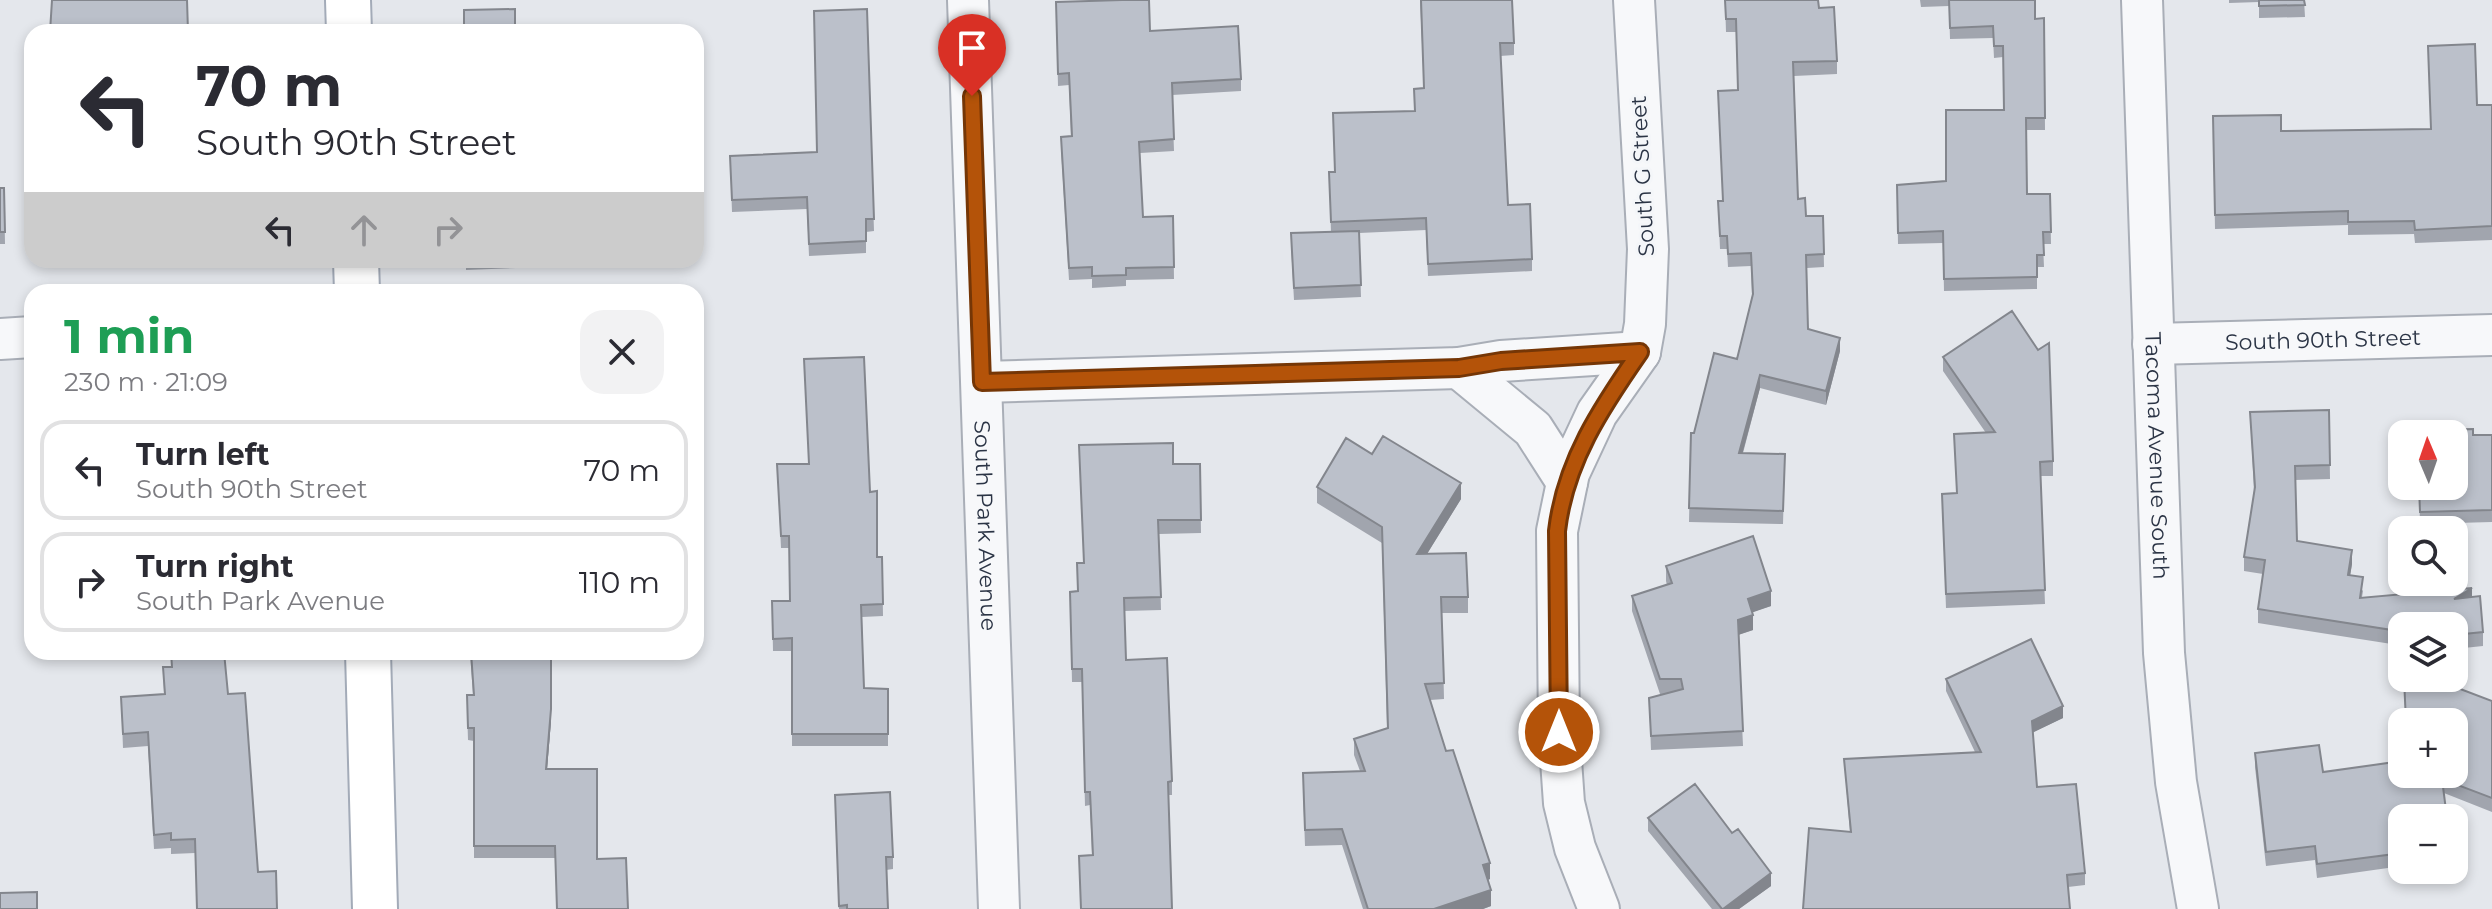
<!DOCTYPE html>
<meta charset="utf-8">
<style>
body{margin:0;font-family:Montserrat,sans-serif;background:#f2f2f3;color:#2b2b33;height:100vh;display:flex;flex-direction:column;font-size:30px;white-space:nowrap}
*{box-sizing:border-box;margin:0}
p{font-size:26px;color:#7c7c81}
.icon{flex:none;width:44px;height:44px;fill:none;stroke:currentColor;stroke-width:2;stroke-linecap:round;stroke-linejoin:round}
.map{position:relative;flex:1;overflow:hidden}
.drawer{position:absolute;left:24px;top:284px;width:680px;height:376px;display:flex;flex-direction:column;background:#fff;border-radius:24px;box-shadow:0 4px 12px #0003}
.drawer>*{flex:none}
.guide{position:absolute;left:24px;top:24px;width:680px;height:244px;border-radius:24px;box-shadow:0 4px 12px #0003;background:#fff;color:#2b2b33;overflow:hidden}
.needle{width:52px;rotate:358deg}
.fabs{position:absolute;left:2388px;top:420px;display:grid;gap:16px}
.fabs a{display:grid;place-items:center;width:80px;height:80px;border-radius:16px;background:#fff;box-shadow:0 4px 12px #0003;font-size:40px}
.pin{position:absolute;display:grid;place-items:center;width:68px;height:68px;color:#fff;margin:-82px -34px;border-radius:50% 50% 50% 0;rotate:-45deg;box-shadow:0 0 8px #0007}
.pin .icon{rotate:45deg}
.me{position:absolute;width:88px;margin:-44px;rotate:0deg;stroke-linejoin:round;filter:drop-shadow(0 0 6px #0008)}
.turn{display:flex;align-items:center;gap:28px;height:168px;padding:0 40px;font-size:36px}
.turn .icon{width:104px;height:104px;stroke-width:2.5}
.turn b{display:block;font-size:56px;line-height:68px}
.lanes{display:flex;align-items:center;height:76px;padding:0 40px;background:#0003;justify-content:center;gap:40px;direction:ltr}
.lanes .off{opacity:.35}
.round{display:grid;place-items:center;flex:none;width:84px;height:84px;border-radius:24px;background:#f2f2f3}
.head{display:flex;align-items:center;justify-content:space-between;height:136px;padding:0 40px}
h1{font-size:48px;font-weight:700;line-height:60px;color:#1e9e55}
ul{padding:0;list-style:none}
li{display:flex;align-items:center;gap:24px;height:100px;margin:0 16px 12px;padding:0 24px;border:4px solid #e1e1e2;border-radius:24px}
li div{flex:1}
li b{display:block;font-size:30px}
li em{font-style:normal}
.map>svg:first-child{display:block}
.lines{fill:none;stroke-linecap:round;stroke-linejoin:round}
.minor-casing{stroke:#a9aeb7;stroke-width:44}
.major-casing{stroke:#a3abb8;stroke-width:48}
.minor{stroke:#f7f8fa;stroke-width:40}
.major{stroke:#fff;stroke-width:44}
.wall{fill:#a1a5ae}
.shaded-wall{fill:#83868d}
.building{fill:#bbc0ca;stroke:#83868d;stroke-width:2}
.route-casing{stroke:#753606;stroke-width:20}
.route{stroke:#b45309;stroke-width:14}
.labels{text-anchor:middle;stroke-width:6;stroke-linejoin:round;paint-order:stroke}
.street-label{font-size:22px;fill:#2b3445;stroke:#f4f6f9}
</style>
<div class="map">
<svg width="2492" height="909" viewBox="0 0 2492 909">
<rect width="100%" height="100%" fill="#e4e7ec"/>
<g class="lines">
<defs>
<g id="minor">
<path id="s1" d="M968,0L999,909"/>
<path id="s2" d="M2142,0L2164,653L2176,782L2198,909"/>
<path d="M0,339L32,337"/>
<path id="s3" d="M2153,344L2492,335"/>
<path d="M1459,368L1533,429L1567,482"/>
<path d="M982,382L1459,368L1501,361L1640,352"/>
<path d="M1599,909L1575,848L1564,803L1559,732L1557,531L1569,473L1597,413L1640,352L1645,324L1648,249L1634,0"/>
</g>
<path id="major" d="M348,0L349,32
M356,260L357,292
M368,652L375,909"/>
</defs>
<use href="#minor" class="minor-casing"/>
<use href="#major" class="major-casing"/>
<use href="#minor" class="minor"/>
<use href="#major" class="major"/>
</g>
<path class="wall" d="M1420,0L1514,43V55L1500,56L1508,205L1532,259V271L1428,276L1426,230L1359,233L1361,297L1294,300L1291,245L1331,232L1329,172H1335L1414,111L1424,88Z
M1725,0L1819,8L1837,61V74L1794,76L1798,199L1806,216H1823L1824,267L1807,268L1808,329L1840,351L1826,405L1760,388L1743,453L1785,454L1783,524L1689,522L1691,433H1694L1737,359L1752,296L1751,266L1728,267L1727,249H1720L1718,201H1723L1718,91L1738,90L1736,32H1726Z
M1920,0H2035V19L2044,18L2045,130H2026L2027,194H2050L2051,244H2043L2044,267H2037V289L1944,291L1943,243L1898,244L1897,185L1946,181L2004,110L2003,57L1994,58L1993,38L1950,39L1949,6L1921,7Z
M2229,0H2304L2305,17L2259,18V2L2229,3Z
M1056,2L1150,31L1241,79V91L1172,95L1174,151L1140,153L1143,217L1173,216L1174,279L1126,280V286L1092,288V279L1069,280L1061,149V137H1071L1069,85L1058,86Z
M867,9L874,231L866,232V253L809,256L807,209L732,212L730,156L817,152Z
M2477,105H2492V240L2415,243L2414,234L2348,235V225L2215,229L2213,116L2281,131L2431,129Z
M0,188H4L5,244H0Z
M466,260H516V268L466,270Z
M1943,357L2053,461V476H2040L2045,604L1946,608L1942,494L1956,493L1986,433L1943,371Z
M2329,410L2330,479L2295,480L2297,541L2352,564L2350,575L2363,591L2362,597H2472L2483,632V646L2454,649V626H2402V663L2401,653L2398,645L2258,623V609L2263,574L2244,571V557L2254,491L2250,412Z
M2473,435H2492V522L2420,524L2419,486Z
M1372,454L1461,499L1427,554L1468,597V613H1442L1444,699L1430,700L1446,751L1490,879L1488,880L1491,906L1483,909H1363L1342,845L1305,846L1303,789L1360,771L1354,755V739L1387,728L1382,543L1317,503V487Z
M777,464L870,492L877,557H882L883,616L862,617L864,688L888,689V746H792V651H773L772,601H790L789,548H781Z
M1173,464H1200L1201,533L1159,534L1161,610L1124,611L1126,660L1172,781V795H1169L1092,855L1090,805L1085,806L1082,682H1072L1070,592L1077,591L1083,563Z
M1666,566L1771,606L1752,612L1753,630L1738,635L1743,746L1651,750L1649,698L1664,694H1660L1632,611V596L1667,585L1666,581Z
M470,652H552L551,659V721L547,769L597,859L628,909L555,858H474V741L468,740L467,708L473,695Z
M163,667H171L228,694L258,872L277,909L195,853L171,854V848L154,849L148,746L123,748L121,697L164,694Z
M2403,678H2454L2455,687L2492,701V812L2444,793L2402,818V866L2317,878L2315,860L2266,866L2255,767V753L2323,772L2402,774L2454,722H2406Z
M1946,679L2063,718L2033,732L2037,787L2085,873V885L2068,887L1850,832L1844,759L1975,752L1946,691Z
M835,807L893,857V869L886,870L888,909H839Z
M1648,818L1771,886L1739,909H1712L1648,831Z"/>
<path class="shaded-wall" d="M1840,338V351L1826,405V391Z
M1760,375V388L1739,466V453Z
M1461,483V499L1417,570V554Z
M2352,550V564L2348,589V575Z
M2472,588V602L2454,599Z
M1771,591V606L1748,614V599Z
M1753,615V630L1738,635V620Z
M2063,706V718L2032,733V721Z
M551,709V721L546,782V769Z
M1490,863V879L1483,881V865Z
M1771,873V886L1739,909H1723Z
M1491,890V906L1483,909H1434Z"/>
<path class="building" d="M52,0H187L188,32H50Z
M1122,0H1149L1150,31L1238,26L1241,79L1172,83L1174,139L1139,142L1143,217L1173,216L1174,267L1126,268V275L1092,276V267L1069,268L1061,137L1072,136L1069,73L1058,74L1056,2Z
M1421,0H1512L1514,43H1500L1508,205L1530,204L1532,259L1428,264L1426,218L1331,222L1329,172H1335L1333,113L1415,111L1414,89L1424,88Z
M1725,0H1818L1819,8L1834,7L1837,61L1793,62L1798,199L1805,198L1806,216H1823L1824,254L1806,255L1808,329L1840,338L1826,391L1760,375L1739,453L1785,454L1783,511L1689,508L1691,433H1694L1714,353L1737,359L1753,294L1751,253L1728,254L1727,236H1720L1718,201H1723L1718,91L1738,90L1736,19H1726Z
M1949,0H2035V19L2044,18L2045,118H2026L2027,194H2050L2051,232H2043L2044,255H2037V277L1944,279L1943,231L1898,233L1897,185L1946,181V110H2004L2003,46H1994L1993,26L1950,28Z
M2259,0H2304L2305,5L2259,6Z
M515,9V32H464V10Z
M867,9L874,219H866V241L809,244L807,197L732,200L730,156L817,152L814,11Z
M2475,44L2477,105H2492V226L2415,230L2414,221L2348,222V211L2215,215L2213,116L2281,115V131L2431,129L2428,46Z
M0,188H4L5,232H0Z
M1359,231L1361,285L1294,288L1291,233Z
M2012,311L2038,350L2049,343L2053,461L2040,462L2045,590L1946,594L1942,494L1957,493L1954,434L1995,432L1943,357Z
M864,357L870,492L877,491V557H882L883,604L861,605L864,688L888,689V734H792V638L773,639L772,601H790L789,536H781L777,464H809L804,359Z
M2329,410L2330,465L2295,466L2297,541L2352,550L2348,575L2363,577L2360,598L2472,588L2454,599L2480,596L2483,632L2454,635V626H2402V650L2401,640L2398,631L2258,609L2265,560L2244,557L2255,487L2250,412Z
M2473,429V435H2492V510L2420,512L2419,486H2454V434H2418V430Z
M1383,436L1461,483L1417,554L1466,553L1468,597H1441L1444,683L1425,684L1446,751L1453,750L1490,863L1483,865L1491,890L1434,909H1368L1342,829L1305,830L1303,773L1365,771L1354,739L1388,728L1382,527L1317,487L1346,438L1372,454Z
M1173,443V464H1200L1201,520H1158L1161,597L1124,598L1126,660L1167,658L1172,781L1168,782L1172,909H1081L1079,856L1093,855L1090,792H1085L1082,669H1072L1070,592L1078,591L1077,563H1084L1079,445Z
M1753,536L1771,591L1748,599L1753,615L1738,620L1743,731L1651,736L1649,698L1683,689L1681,679H1660L1632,596L1672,583L1666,566Z
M2031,639L2063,706L2032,721L2037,787L2076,784L2085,873L2067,875L2070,909H1803L1809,828L1851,832L1844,759L1981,752L1946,679Z
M171,652H224L228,694L245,693L258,872L276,871L277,909H197L195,839L171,840V833L154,835L148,732L123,734L121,697L165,694L163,667H172Z
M471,652H551V709L546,769H597V859L626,858L628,909H557L555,846H474V728H468L467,695H474Z
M2454,673L2455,687L2492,701V798L2442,779L2447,818H2402V853L2317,864L2315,846L2266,852L2255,753L2319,745L2323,772L2402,761V774H2454V722H2406L2404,678H2454Z
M1695,784L1732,833L1738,829L1771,873L1723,909H1722L1648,818Z
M890,792L893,857H886L888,909H847V905L839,906L835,795Z
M37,892V909H0V893Z"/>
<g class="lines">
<defs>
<path id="route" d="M972,96L982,382L1459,368L1501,361L1640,352C1601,408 1565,462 1557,531L1559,732"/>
</defs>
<use href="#route" class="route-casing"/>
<use href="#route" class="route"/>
</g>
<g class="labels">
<g class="street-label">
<text transform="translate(1642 176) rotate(-93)" y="8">South G Street</text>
<text dy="8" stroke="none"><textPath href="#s3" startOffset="170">South 90th Street</textPath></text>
<text dy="8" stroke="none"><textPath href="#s2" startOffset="456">Tacoma Avenue South</textPath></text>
<text dy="8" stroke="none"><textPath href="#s1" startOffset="526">South Park Avenue</textPath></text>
</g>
</g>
</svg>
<div class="fabs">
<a><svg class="needle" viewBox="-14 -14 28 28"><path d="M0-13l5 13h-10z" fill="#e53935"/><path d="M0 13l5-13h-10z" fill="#7c7c81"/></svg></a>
<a><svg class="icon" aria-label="search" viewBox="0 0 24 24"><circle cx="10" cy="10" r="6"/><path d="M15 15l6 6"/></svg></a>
<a><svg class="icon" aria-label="layers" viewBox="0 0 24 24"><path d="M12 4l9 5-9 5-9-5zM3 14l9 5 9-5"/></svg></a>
<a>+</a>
<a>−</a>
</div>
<div class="pin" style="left:972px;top:96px;background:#d93025"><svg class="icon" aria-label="arrive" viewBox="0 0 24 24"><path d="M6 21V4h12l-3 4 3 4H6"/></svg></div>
<svg class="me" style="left:1559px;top:732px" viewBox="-20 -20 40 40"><circle r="17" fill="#b45309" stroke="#fff" stroke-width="3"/><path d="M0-11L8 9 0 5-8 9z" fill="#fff"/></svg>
<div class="guide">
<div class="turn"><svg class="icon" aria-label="left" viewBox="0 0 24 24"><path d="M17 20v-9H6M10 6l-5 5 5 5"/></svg><div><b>70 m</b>South 90th Street</div></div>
<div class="lanes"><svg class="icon" aria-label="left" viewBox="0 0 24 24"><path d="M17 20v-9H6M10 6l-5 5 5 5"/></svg><svg class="icon off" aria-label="ahead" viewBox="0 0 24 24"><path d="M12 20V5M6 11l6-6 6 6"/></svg><svg class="icon off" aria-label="right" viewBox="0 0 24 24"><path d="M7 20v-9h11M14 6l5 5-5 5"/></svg></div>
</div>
<section class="drawer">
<div class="head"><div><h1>1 min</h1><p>230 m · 21:09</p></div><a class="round"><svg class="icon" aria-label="close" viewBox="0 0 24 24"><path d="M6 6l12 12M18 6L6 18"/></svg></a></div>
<ul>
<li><svg class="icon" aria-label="left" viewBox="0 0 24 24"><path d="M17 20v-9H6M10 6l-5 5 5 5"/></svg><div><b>Turn left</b><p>South 90th Street</p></div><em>70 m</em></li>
<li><svg class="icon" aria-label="right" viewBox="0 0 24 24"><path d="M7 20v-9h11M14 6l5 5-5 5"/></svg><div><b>Turn right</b><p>South Park Avenue</p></div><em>110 m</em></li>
</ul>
</section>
</div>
